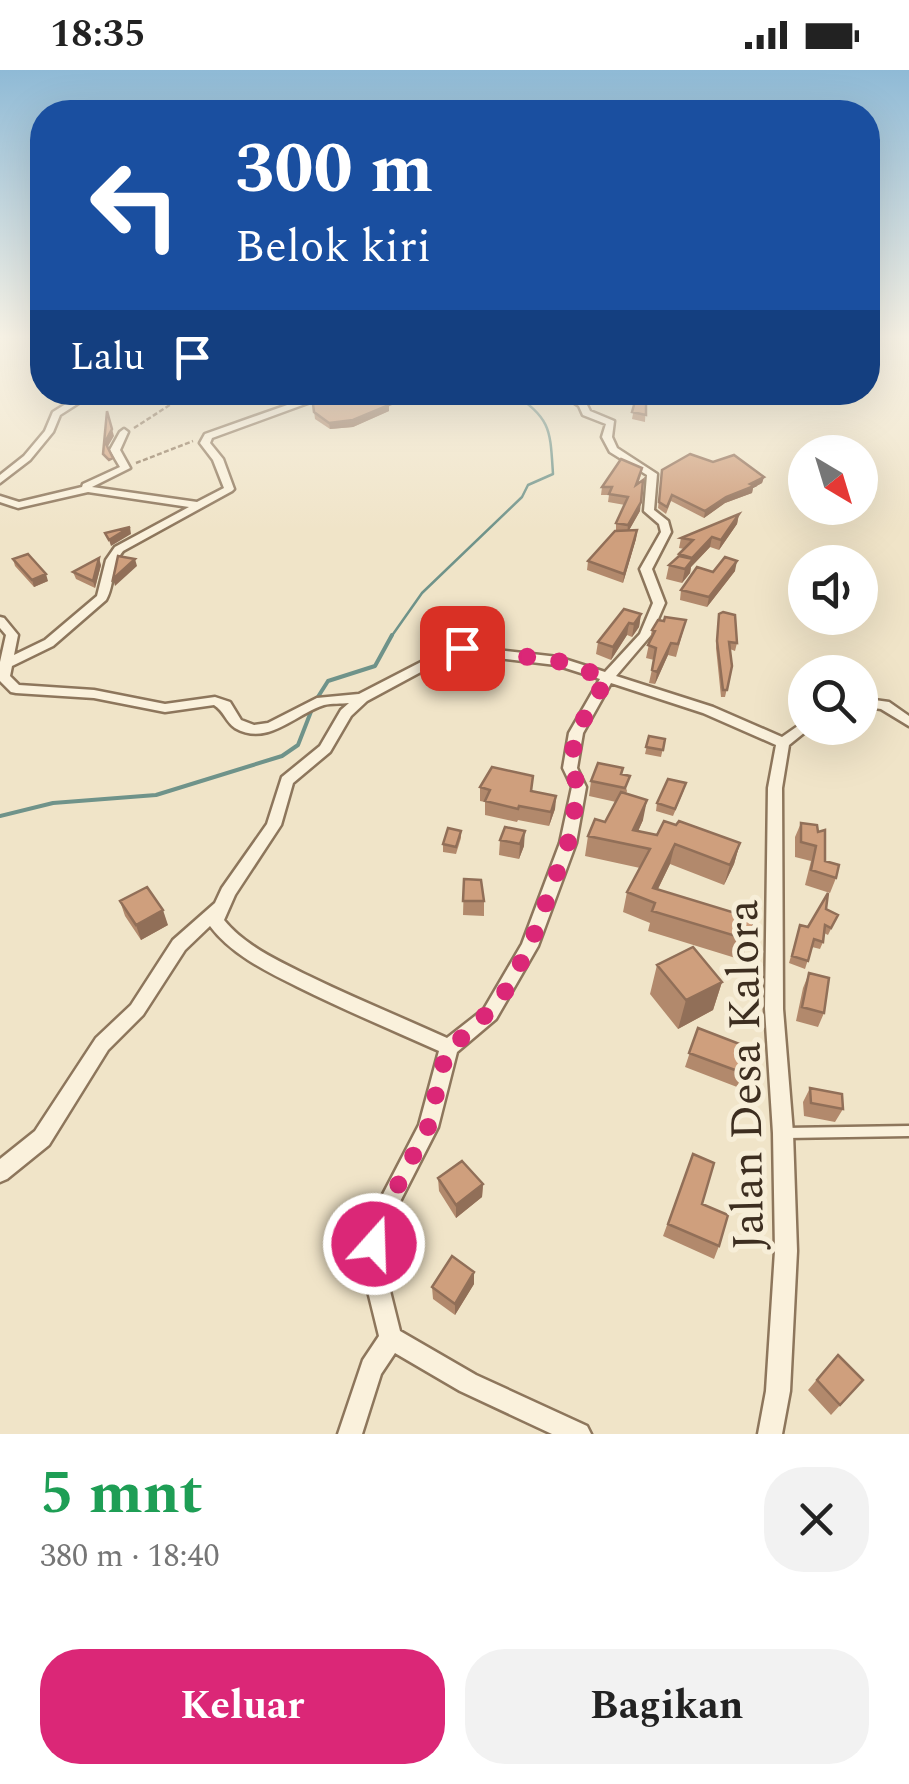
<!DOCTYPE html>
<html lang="id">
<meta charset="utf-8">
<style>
body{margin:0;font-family:Spectral,serif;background:#f2f2f2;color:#222;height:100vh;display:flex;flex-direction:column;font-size:38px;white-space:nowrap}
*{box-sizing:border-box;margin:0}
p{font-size:32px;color:#767676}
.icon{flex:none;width:55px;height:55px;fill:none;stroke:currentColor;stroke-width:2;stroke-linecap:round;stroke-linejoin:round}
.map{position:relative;height:1364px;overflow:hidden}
.sheet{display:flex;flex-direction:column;background:#fff;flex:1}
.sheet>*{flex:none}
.banner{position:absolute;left:30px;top:30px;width:850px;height:305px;border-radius:40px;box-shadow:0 10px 40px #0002;background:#1a4fa0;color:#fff;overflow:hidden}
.needle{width:65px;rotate:142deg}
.tools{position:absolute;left:788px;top:365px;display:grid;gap:20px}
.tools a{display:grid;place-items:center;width:90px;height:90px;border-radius:50%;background:#fff;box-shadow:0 10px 40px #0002;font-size:50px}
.pin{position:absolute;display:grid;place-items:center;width:85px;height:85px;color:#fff;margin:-42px;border-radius:20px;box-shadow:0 5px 15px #0006}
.me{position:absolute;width:110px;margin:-55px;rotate:20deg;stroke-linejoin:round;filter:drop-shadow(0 0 8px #0008)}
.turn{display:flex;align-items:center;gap:35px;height:210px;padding:0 40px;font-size:45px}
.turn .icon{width:130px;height:130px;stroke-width:2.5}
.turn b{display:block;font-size:70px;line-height:85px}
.then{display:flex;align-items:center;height:95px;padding:0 40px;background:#0003;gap:20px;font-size:38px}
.round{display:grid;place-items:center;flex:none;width:105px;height:105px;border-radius:40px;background:#f2f2f2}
.headline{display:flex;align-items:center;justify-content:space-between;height:170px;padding:0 40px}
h1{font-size:60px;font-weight:700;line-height:75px;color:#1e9e55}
.button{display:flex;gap:20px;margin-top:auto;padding:20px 40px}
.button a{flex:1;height:115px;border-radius:40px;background:#db2777;color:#fff;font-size:40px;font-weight:700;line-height:115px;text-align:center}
.button a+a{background:#f2f2f2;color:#222}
.status{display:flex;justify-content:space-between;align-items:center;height:70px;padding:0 50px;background:#fff;direction:ltr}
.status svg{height:28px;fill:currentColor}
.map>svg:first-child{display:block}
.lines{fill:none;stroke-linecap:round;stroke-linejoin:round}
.stream-far1{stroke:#6f938a;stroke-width:2.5}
.stream{stroke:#6f938a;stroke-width:4}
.lane-casing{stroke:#8d765c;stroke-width:15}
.street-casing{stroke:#8d765c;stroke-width:5}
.path{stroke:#8d765c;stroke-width:2.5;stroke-dasharray:5 2.5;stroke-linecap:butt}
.lane{stroke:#faf1dc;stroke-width:10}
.street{fill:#faf1dc;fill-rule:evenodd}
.wall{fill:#b2896c}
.shaded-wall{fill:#916f58}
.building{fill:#cf9f7d;stroke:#916f58;stroke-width:2.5}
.route{stroke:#db2777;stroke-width:18;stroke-dasharray:0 32.4}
.labels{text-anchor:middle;stroke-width:10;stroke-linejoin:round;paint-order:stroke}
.near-street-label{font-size:45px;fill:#3d2e20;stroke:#f7eed8}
</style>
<div class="status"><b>18:35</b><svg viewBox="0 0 49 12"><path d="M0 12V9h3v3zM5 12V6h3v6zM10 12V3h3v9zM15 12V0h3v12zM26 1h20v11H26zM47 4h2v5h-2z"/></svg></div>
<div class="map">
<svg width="909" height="1364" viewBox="0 0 909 1364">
<rect width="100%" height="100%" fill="#f0e4c8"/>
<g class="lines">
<path class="stream-far1" d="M391,567L422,523L522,427L528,415L553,404C550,357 551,350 512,322"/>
<path class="stream" d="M316,630L328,611L375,596L392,565
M0,746L53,733L156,725L282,686L298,675L312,639"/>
<defs>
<path id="lane" d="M786,1063L909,1061"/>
<path id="street" d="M85,322H96L60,345L53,362L30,390L0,413V405L24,386L45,361L53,342Z
M324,322H338L212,368L210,373L223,389L234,419L232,421L123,481C111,495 115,514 106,530L53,576L12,596L10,606L19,615L94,620L165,634L215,627L230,632L241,650L254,655L268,653L317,628L359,624L454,575L558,587L605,602L640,564L653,533L640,499L661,462L659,454L644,441L647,405L610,382L602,367L606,354L583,345L579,336L567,328L574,326L586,333L590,341L614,351L612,367L617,378L657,404L654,440L668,451L671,462L652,499L665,533L651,565L616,606L713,637L782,667L805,651V658H810L789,675L782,718L783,939L793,1063L797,1181L790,1321L782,1364H758L766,1321L775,1181L773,1063L765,939L768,718L776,675L703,643L611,613L583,663L577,698L586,717L576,773L538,876L496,949L457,982L438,1057L387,1157L385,1201L400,1261L476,1305L587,1356L591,1364H552L460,1321L395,1283L381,1304L362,1364H338L363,1290L379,1266L363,1201L367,1155L419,1055L439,981C392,960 344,940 298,917C266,901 232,885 210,856L185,880L143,945L108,980L49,1075L7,1109L0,1112V1089L35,1061L96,968L131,935L173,870L215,833L222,818L267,754L282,707L320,676L341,640L349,633C341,634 332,633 324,635C295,644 268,677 235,658C226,652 224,641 214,635L165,642L94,628L16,623L11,622L0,611V592L6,565L0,558V547L4,548L18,565L14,585L45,570L97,526L106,490L115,477L189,437L88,422L18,438L0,432V426L19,432L82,417L83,414L120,397L110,380L120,362L124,359L128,362L120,380L130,398L92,417L197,432L224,418L213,390L200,373L205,364ZM456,583L556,595L600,609L569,663L563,698L572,717L560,773L522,874L484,939L447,968C401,947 354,928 309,906C279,891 245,876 224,850L235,825L281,755L293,713L330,682L351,646L367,631Z
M860,628L889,632L909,646V656L881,639L860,636Z"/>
</defs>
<use href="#lane" class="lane-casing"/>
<use href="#street" class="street-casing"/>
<path class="path" d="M134,358L190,322
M136,393L193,371"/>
<use href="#lane" class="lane"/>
<use href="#street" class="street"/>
</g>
<path class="wall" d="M330,322H386V325L379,330L389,335V341L353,357L330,359L315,349L314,341L322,333L321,326Z
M636,328L646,329L645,352L632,349Z
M713,392L764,407L762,413L753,418L752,423L725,433L704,448L671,431L666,444L658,438L662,400Z
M641,405L638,414L640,441L629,460H637L636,469L623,513L587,500L588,491L616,461V453L625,435L608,432L609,425H601L602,417Z
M739,444L737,454L719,480L710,477L691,497L690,503L682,513L666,509L669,495L684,479L679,478L681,468Z
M13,489L48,511L34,517L15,496Z
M101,495L95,518L76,509L73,502Z
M735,501L707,537L680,530L681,520L713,502Z
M641,544L639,557L632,567L627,565L611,590L596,584L598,572Z
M719,544L737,573L735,581L730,579L732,596L725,627H721L716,578Z
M686,550L676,587L668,585L655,614L649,613L654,590L646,588L652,560L664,551Z
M649,666L665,669L661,687L645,684Z
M623,698L622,704L627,721L626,724L643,750L638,761L657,765L740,773L734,794L724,815L670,794L658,819L749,870L742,890L648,861L650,853L623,842L627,822L640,798L585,786L588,766L605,752L616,732L589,726L591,711Z
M480,717L532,721L556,726L555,739L549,756L518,750L517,752L485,745V732L480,731Z
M684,720L673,746L656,741L657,733Z
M801,753L836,808L830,823L805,815L811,791L795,787V767Z
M505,757L524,776L519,789L499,785L500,770Z
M461,761V768L456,784L443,782V774Z
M464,809L484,831V846L463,845Z
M120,831L168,855L141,870L125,846Z
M826,839L838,845L828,865L824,863L823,872L820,879L812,877L805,899L789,893L800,855L808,857Z
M657,895L722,912L713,940L678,959L650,924Z
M809,903L824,943L818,957L796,951L803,918Z
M698,958L743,1003L737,1017L685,997Z
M810,1018L843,1039L835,1052L804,1046L803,1032Z
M693,1084L702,1134L719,1176L714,1189L663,1166Z
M438,1108L483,1114L482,1127L456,1148L439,1121Z
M474,1214L455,1245L433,1229L432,1217Z
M838,1285L863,1310L831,1345L808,1320Z"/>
<path class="shaded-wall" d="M381,322H386V325L374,334V328Z
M389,335V341L353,357L330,359L329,353Z
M112,359L114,366L107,378L105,372Z
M764,407L762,413L753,418L752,423L725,433L704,448L705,441L726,427Z
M641,432L640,441L627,464L628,455Z
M739,444L737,454L719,480L721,470Z
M130,457L131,464L111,476L109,470Z
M637,460L636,469L623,513L624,504Z
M712,467L710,477L691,497L690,503L682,513L685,499L692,488Z
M99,488L101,495L95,518L93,511Z
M135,489L137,496L115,516L113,509Z
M737,491L735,501L707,537L709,527Z
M46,504L48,511L34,517L32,510Z
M641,544L639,557L632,567L634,554Z
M629,553L627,565L611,590L613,577Z
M671,573L668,585L655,614L657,602Z
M556,726L555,739L549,756L551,742Z
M647,730L643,750L632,775L633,760Z
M525,761L524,776L519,789L520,774Z
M740,773L734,794L724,815L730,795Z
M675,774L670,794L652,831L653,818Z
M163,840L168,855L141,870L136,855Z
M722,912L713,940L678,959L686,930Z
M483,1114L482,1127L456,1148V1135Z
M474,1202V1214L455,1245V1234Z"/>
<path class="building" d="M330,322H381L374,328L389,335L353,350L329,353L314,342L313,334L324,333L321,326Z
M636,328L646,329V345L632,342Z
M107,341L112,359L105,372L113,388L109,390L103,384Z
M690,384L713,392L734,385L764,407L750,414L754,416L726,427L705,441L672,425L667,437L659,432L662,400Z
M621,389L642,398L636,415L643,410L641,432L628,455L616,453L628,427L609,424L612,417H602Z
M739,444L721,470L712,467L692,488L679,484L693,470L681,468Z
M130,457L109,470L105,463Z
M637,460L624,504L588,491L615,461Z
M28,484L46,504L32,510L13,489Z
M118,486L135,489L113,509Z
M679,486L693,489L685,499L669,495Z
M725,487L737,491L709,527L681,520L697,497L713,502Z
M99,488L93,511L73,502Z
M624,539L641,544L634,554L629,553L613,577L598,572Z
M723,542L735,545L737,573L729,572L732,596L727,620H723L717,571L719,544Z
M665,547L686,550L678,574L671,573L657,602L652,600L656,578L648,575L655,561L652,560L658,550L664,551Z
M649,666L665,669L663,680L646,677Z
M598,693L623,698L621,704L630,706L625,718L591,711Z
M492,697L533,706L531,721L556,726L551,742L519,736L518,739L485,731L490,720L480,717Z
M668,709L686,713L675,739L657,733Z
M621,722L647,730L633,760L657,765L664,751L676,755L679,751L740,773L730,795L675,774L653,818L755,849L749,870L652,841L655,833L627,822L650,779L588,766L595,749L605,752Z
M801,753L817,755L818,762L825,760V791L839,795L836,808L811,800L816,776L801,772Z
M505,757L525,761L520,774L500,770Z
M448,758L461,761L456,777L443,774Z
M464,809L481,810L484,831H463Z
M147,817L163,840L136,855L120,831Z
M828,823L826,839L838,845L831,858L825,855L823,872L814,869L808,891L792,886L800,855L808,857Z
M693,877L722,912L686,930L657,895Z
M809,903L829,908L824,943L802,937Z
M698,958L750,978L743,1003L689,983Z
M810,1018L842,1024L843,1039L811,1033Z
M693,1084L714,1093L702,1134L728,1145L719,1176L668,1154Z
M462,1091L483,1114L456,1135L438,1108Z
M452,1186L474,1202L455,1234L432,1217Z
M838,1285L863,1310L840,1335L817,1310Z"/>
<linearGradient id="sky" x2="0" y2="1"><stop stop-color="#8fbad6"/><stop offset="0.58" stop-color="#f8f3e6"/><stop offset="1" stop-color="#f8f3e6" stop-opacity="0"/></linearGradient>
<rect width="909" height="460" fill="url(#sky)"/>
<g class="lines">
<path class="route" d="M374,1174L378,1154L428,1057L446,983L500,931L530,876L568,773L579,717L570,698L576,663L607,608L558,591L462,578"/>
</g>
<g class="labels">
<g class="near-street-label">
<text transform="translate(744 1005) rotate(-91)" y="16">Jalan Desa Kalora</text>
</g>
</g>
</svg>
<div class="tools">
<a><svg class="needle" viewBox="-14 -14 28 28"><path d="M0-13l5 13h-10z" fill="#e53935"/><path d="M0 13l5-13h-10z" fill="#767676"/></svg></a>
<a><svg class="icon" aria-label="sound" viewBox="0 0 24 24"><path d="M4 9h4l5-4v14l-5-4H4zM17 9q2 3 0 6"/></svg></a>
<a><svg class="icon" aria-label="search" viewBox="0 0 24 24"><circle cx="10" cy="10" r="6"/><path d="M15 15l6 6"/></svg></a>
</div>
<div class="pin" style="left:462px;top:578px;background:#d93025"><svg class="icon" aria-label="arrive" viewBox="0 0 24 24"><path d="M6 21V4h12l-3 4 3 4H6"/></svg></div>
<svg class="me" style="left:374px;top:1174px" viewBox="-20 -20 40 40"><circle r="17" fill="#db2777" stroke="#fff" stroke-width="3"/><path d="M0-11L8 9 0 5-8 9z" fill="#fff"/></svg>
<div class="banner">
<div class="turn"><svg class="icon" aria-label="left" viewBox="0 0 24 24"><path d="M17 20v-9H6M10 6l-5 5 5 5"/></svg><div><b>300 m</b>Belok kiri</div></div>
<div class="then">Lalu<svg class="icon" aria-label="arrive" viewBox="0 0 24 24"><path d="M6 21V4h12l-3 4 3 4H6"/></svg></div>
</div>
</div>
<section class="sheet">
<div class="headline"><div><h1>5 mnt</h1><p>380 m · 18:40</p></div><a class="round"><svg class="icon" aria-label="close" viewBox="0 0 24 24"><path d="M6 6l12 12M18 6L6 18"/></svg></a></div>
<div class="button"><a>Keluar</a><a>Bagikan</a></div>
</section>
